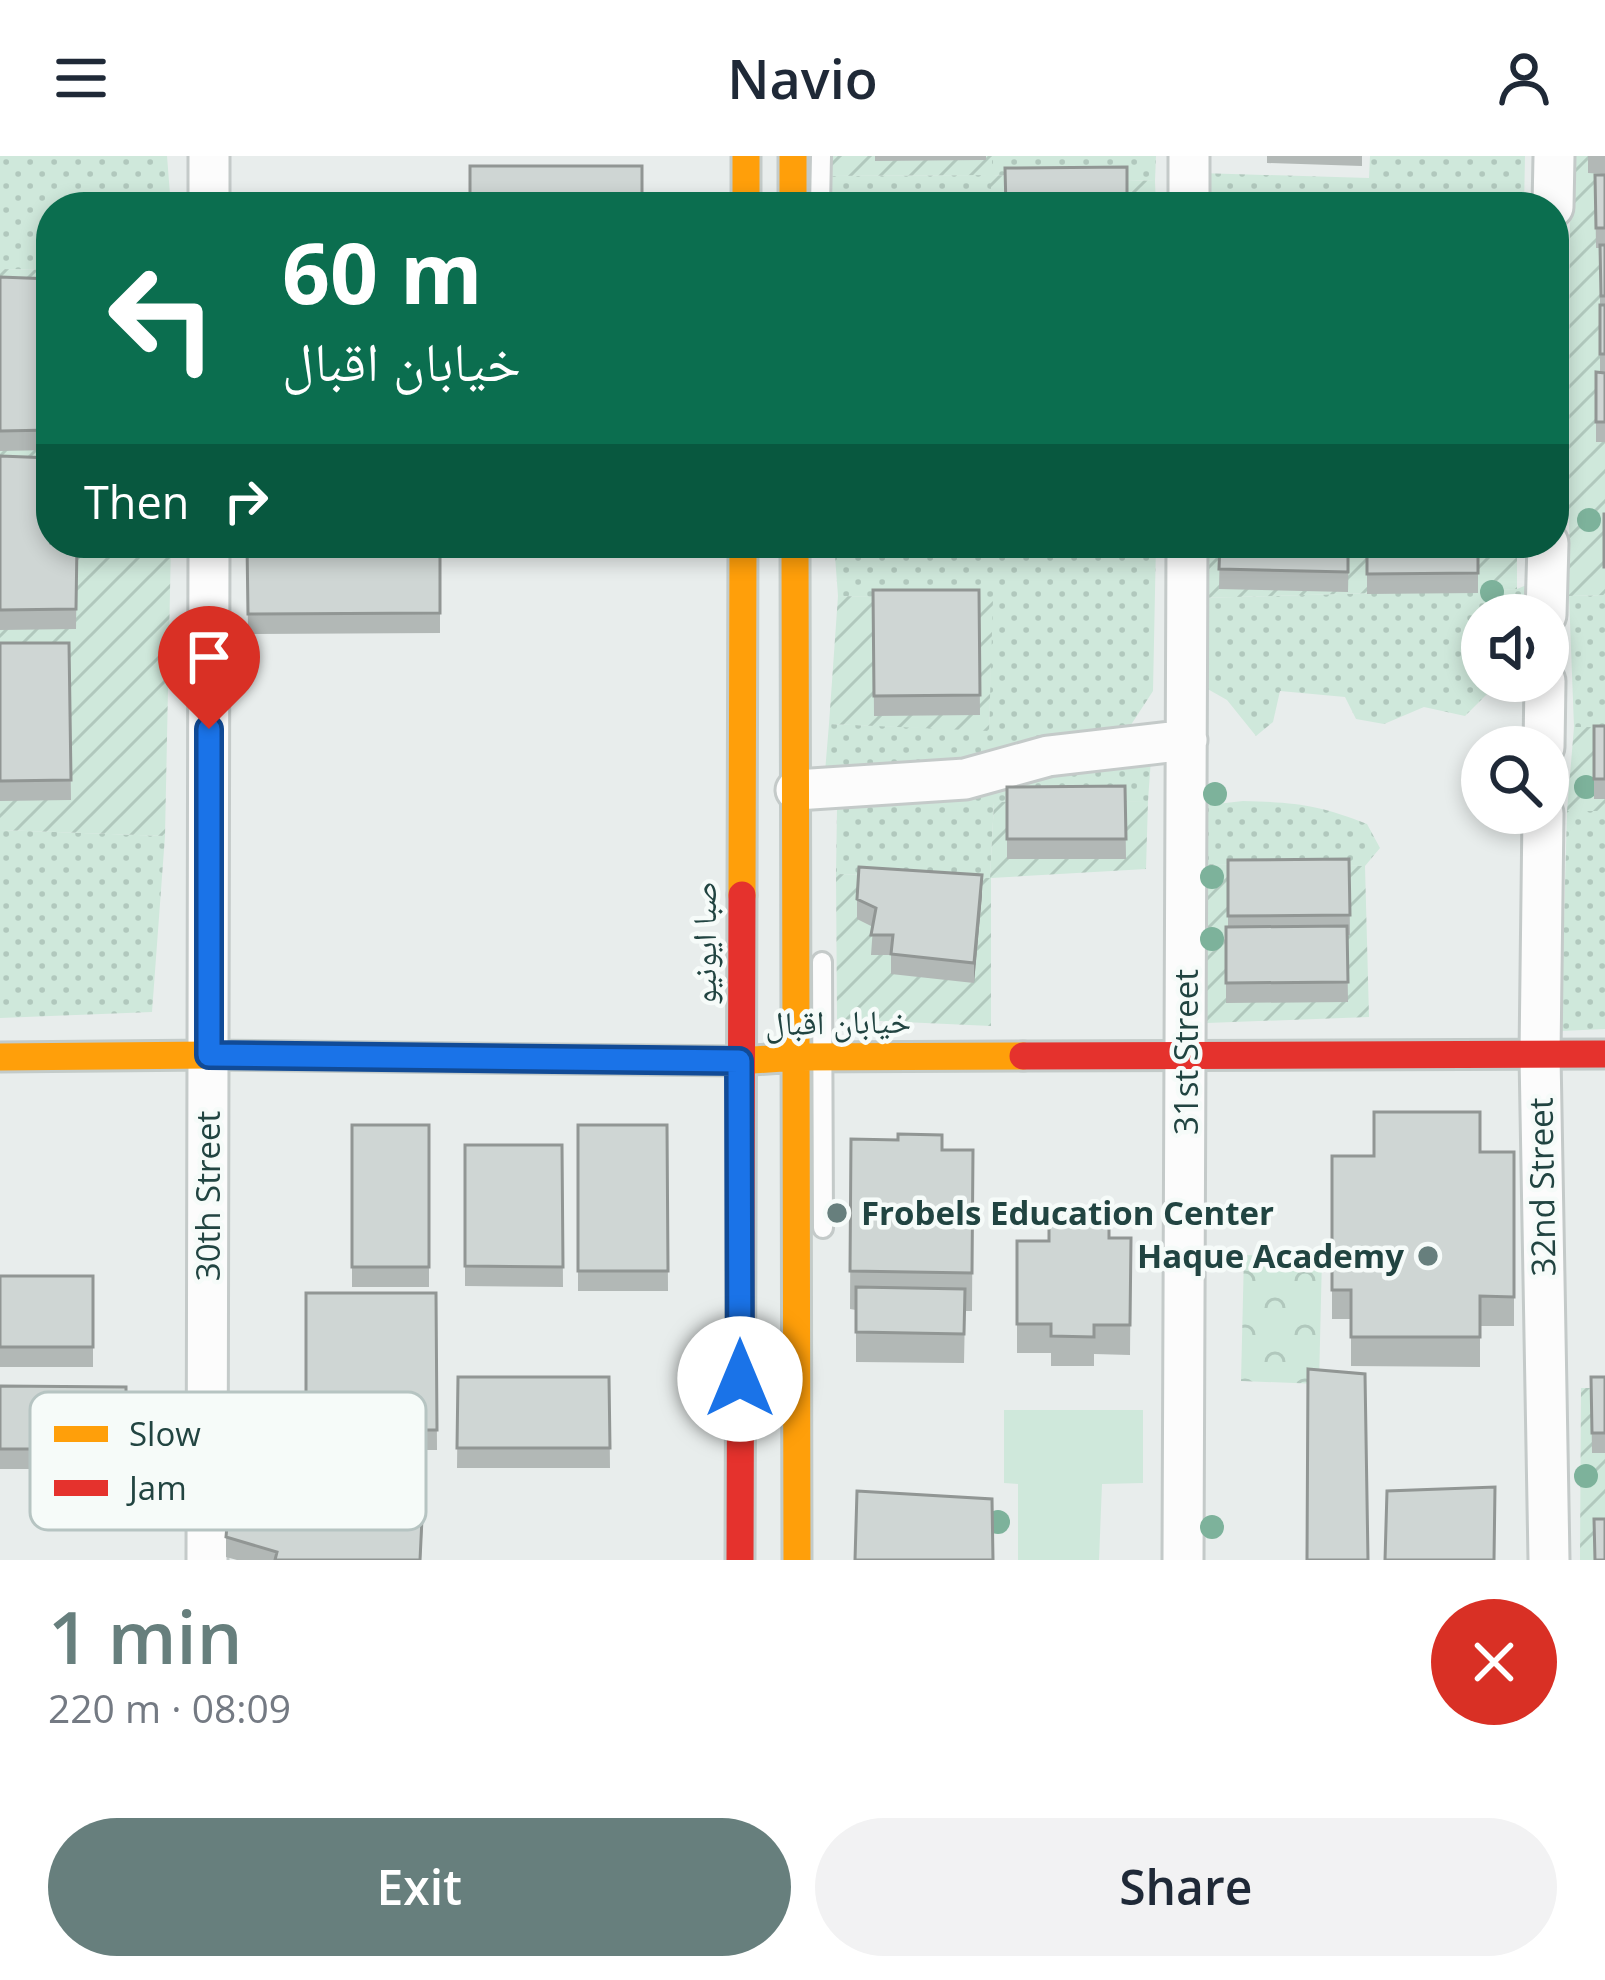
<!DOCTYPE html>
<meta charset="utf-8">
<style>
body{margin:0;font-family:"Open Sans","Noto Naskh Arabic",sans-serif;background:#f2f2f3;color:#1f2937;height:100vh;display:flex;flex-direction:column;font-size:45px;white-space:nowrap}
*{box-sizing:border-box;margin:0}
p{font-size:39px;color:#747a83}
.icon{flex:none;width:66px;height:66px;fill:none;stroke:currentColor;stroke-width:2;stroke-linecap:round;stroke-linejoin:round}
.map{position:relative;height:1404px;overflow:hidden}
.drawer{display:flex;flex-direction:column;background:#fff;flex:1}
.drawer>*{flex:none}
.banner{position:absolute;left:36px;top:36px;width:1533px;height:366px;border-radius:48px;box-shadow:0 6px 18px #0003;background:#0b6e4f;color:#fff;overflow:hidden}
.buttons{position:absolute;left:1461px;top:438px;display:grid;gap:24px}
.buttons a{display:grid;place-items:center;width:108px;height:108px;border-radius:50%;background:#fff;box-shadow:0 6px 18px #0003;font-size:60px}
.pin{position:absolute;display:grid;place-items:center;width:102px;height:102px;color:#fff;margin:-123px -51px;border-radius:50% 50% 50% 0;rotate:-45deg;box-shadow:0 0 12px #0007}
.pin .icon{rotate:45deg}
.me{position:absolute;width:132px;margin:-66px;rotate:0deg;stroke-linejoin:round;filter:drop-shadow(0 0 9px #0008)}
.turn{display:flex;align-items:center;gap:42px;height:252px;padding:0 48px;font-size:54px}
.turn .icon{width:156px;height:156px;stroke-width:2.5}
.turn b{display:block;font-size:84px;line-height:102px}
.then{display:flex;align-items:center;height:114px;padding:0 48px;background:#0003;gap:24px;font-size:45px}
.round{display:grid;place-items:center;flex:none;width:126px;height:126px;border-radius:63px;background:#f2f2f3}
.summary{display:flex;align-items:center;justify-content:space-between;height:204px;padding:0 48px}
h1{font-size:72px;font-weight:600;line-height:90px;color:#677f7d}
.primary-button{display:flex;gap:24px;margin-top:auto;padding:24px 48px}
.primary-button a{flex:1;height:138px;border-radius:72px;background:#677f7d;color:#fff;font-size:48px;font-weight:600;line-height:138px;text-align:center}
.primary-button a+a{background:#f2f2f3;color:#1f2937}
header{display:flex;justify-content:space-between;align-items:center;height:156px;padding:0 48px;background:#fff;font-size:54px;font-weight:600}
.map>svg:first-child{display:block}
.grass{fill:url(#grass-dots)}
.park{fill:url(#park-crowns)}
.garden{fill:url(#garden-furrows)}
.pitch{fill:#cfe8db}
.lines{fill:none;stroke-linecap:round;stroke-linejoin:round}
.lane-casing{stroke:#c4cac9;stroke-width:24}
.street-casing{stroke:#c4cac9;stroke-width:45}
.slow-casing{stroke:#c3cbc9;stroke-width:33}
.jam-casing{stroke:#c3cbc9;stroke-width:33}
.lane{stroke:#fcfcfc;stroke-width:18}
.street{stroke:#fcfcfc;stroke-width:39}
.slow{stroke:#ff9f0a;stroke-width:27}
.jam{stroke:#e5322d;stroke-width:27}
.tree{fill:#7db29b}
.wall{fill:#b2b8b6}
.shaded-wall{fill:#919694}
.building{fill:#cfd6d4;stroke:#919694;stroke-width:3}
.route-casing{stroke:#114b97;stroke-width:30}
.route{stroke:#1a73e8;stroke-width:21}
.poi-dot{fill:#677f7d;stroke:#f6fbf9;stroke-width:4.5}
.labels{text-anchor:middle;stroke-width:9;stroke-linejoin:round;paint-order:stroke}
.street-label{font-size:33px;fill:#214441;stroke:#f6fbf9}
.poi-label{font-size:33px;font-weight:bold;fill:#214441;stroke:#f6fbf9;text-anchor:start}
.key{fill:#f6fbf9;stroke:#b6c4c2;stroke-width:3}
.key-label{font-size:33px;fill:#214441}
</style>
<header><svg class="icon" aria-label="menu" viewBox="0 0 24 24"><path d="M4 6h16M4 12h16M4 18h16"/></svg>Navio<svg class="icon" aria-label="person" viewBox="0 0 24 24"><circle cx="12" cy="8" r="4"/><path d="M4 21q1-7 8-7t8 7"/></svg></header>
<div class="map">
<svg width="1605" height="1404" viewBox="0 0 1605 1404">
<defs>
<pattern id="grass-dots" width="8" height="8" patternUnits="userSpaceOnUse" patternTransform="scale(3)"><rect width="8" height="8" fill="#cfe8db"/><path d="M2 2h.1M6 6h.1" fill="none" stroke="#b1c8bd" stroke-width="1.8" stroke-linecap="round"/></pattern>
<pattern id="park-crowns" width="20" height="18" patternUnits="userSpaceOnUse" patternTransform="scale(3)"><rect width="20" height="18" fill="#cfe8db"/><path d="M2 6a3 3 0 1 1 6 0M12 15a3 3 0 1 1 6 0" fill="none" stroke="#b1c8bd"/></pattern>
<pattern id="garden-furrows" width="10" height="10" patternUnits="userSpaceOnUse" patternTransform="scale(3)"><rect width="10" height="10" fill="#cfe8db"/><path d="M-1 1l2-2M0 10L10 0M9 11l2-2" fill="none" stroke="#b1c8bd"/></pattern>
</defs>
<rect width="100%" height="100%" fill="#e8edec"/>
<path class="grass" d="M0,0H167L171,51H51V114L0,113Z
M992,0H1156L1155,25L992,19L991,51H825V20L991,19Z
M1370,0H1525L1524,51H1200V17L1369,22Z
M834,387H1156L1153,535L1125,578L976,609L825,616L829,568L989,574L992,444L838,440Z
M1529,428L1530,459H1482V525H1511L1490,535L1465,560L1424,551L1384,568L1356,563L1345,541L1280,535L1273,566L1256,580L1227,544L1197,527L1198,442L1517,433Z
M1605,439V571H1574L1569,440Z
M1151,603L1148,645L994,646L990,722L836,718L837,653L961,639L1020,617Z
M1243,645C1294,646 1320,649 1367,668L1380,692L1365,710L1204,708L1199,650Z
M1567,655H1605V873L1561,875Z
M0,674L165,680L152,856L0,862Z"/>
<path class="park" d="M1244,1099L1322,1101L1319,1228L1241,1225Z"/>
<path class="garden" d="M824,0H992V19L1155,25L1156,51H991V19L825,20Z
M1570,0H1605V439L1569,440Z
M0,113L51,114V387H171L165,680L0,674Z
M1199,387H1517V433L1198,442Z
M838,440L993,443L989,575L829,568Z
M1574,571H1605V655H1567Z
M1148,645L1146,713L991,722V870L837,863L836,718L990,722L994,646Z
M1204,708L1365,710L1369,861L1207,867Z
M1581,1232H1605V1404H1580Z"/>
<path class="pitch" d="M1004,1254H1143V1327L1102,1328L1099,1404H1018V1328L1004,1327Z"/>
<g class="lines">
<defs>
<path id="lane" d="M820,51L821,0
M822,806L823,1072"/>
<path id="street" d="M209,51V0
M1189,51V0
M1553,51L1554,0
M1546,459L1548,387
M1544,591L1545,525
M796,634L965,623L1048,600L1187,584
M1543,657L1540,899L1549,1404
M207,1404L209,387
M1183,1404L1187,387"/>
<path id="slow" d="M746,0V51
M793,0V51
M795,387L797,1404
M742,739L743,387
M0,901L209,899L739,905L797,901L1023,900"/>
<path id="jam" d="M1023,900L1605,898
M740,1404L742,739"/>
</defs>
<use href="#lane" class="lane-casing"/>
<use href="#street" class="street-casing"/>
<use href="#slow" class="slow-casing"/>
<use href="#jam" class="jam-casing"/>
<use href="#lane" class="lane"/>
<use href="#street" class="street"/>
<use href="#slow" class="slow"/>
<use href="#jam" class="jam"/>
</g>
<g class="tree">
<circle cx="1589" cy="364" r="12"/>
<circle cx="1492" cy="436" r="12"/>
<circle cx="1586" cy="631" r="12"/>
<circle cx="1215" cy="638" r="12"/>
<circle cx="1212" cy="721" r="12"/>
<circle cx="1212" cy="783" r="12"/>
<circle cx="1586" cy="1320" r="12"/>
<circle cx="998" cy="1366" r="12"/>
<circle cx="1212" cy="1371" r="12"/>
</g>
<path class="wall" d="M875,0H986V4L875,5Z
M1267,0H1362V10L1267,7Z
M1588,0H1605V18L1588,17Z
M1595,19H1605V286H1596V216L1600,217V92H1596Z
M0,121L51,123V294L0,295Z
M0,300L77,387L76,473L0,474Z
M247,387H440V477L248,478Z
M1220,387H1349L1348,436L1219,433Z
M1367,387H1478V437L1367,438Z
M873,434H979L980,559L874,560Z
M0,487H69L71,644L0,645Z
M1594,570H1605V643H1594Z
M1125,630L1126,703H1007V631Z
M1349,703L1350,779H1347L1348,846L1226,847V771H1228V704Z
M982,739L974,827L891,818V799H871L873,771L857,763V743Z
M352,969H429V1131H352Z
M578,969H667L668,1135H578Z
M851,983L942,994H973L972,1155H965L964,1207L856,1206V1154L850,1153Z
M465,989H562L563,1131L465,1130Z
M1480,996H1514V1170H1480V1211L1351,1210V1163H1332V1000Z
M1109,1082H1131L1130,1199L1094,1198V1210H1051V1197H1017V1085Z
M0,1120H93V1211H0Z
M306,1137H436L437,1294H306Z
M458,1221H609L610,1312H457Z
M1591,1221H1605V1323V1297H1592Z
M0,1230L126,1231V1313H0Z
M424,1341L421,1404H237L226,1401V1381Z"/>
<path class="shaded-wall" d="M982,719V739L974,827V807Z"/>
<path class="building" d="M470,10H642V51H470Z
M1127,11V51H1006L1005,12Z
M1595,19H1605V72H1596Z
M1600,89H1605V140H1601Z
M0,121L51,123V274L0,275Z
M1600,149H1605V198H1600Z
M1596,216L1605,217V266H1596Z
M0,300L51,302V387H77L76,453L0,454Z
M1604,358H1605V411H1604Z
M247,387H440V457L248,458Z
M1220,387H1348V416L1219,413Z
M1367,387H1478V417L1367,418Z
M873,434H979L980,539L874,540Z
M0,487H69L71,624L0,625Z
M1594,570H1605V623H1594Z
M1125,630L1126,683H1007V631Z
M1349,703L1350,759L1228,760V704Z
M859,711L982,719L974,807L891,798L893,779H871L876,752L857,743Z
M1347,770L1348,826L1226,827V771Z
M1374,956H1480V996H1514V1141L1480,1140V1181H1351V1134H1332V1000H1374Z
M352,969H429V1111H352Z
M578,969H667L668,1115H578Z
M898,978L942,979V994H973L972,1117L850,1115L851,983L898,984Z
M465,989H562L563,1111L465,1110Z
M1049,1052L1109,1053V1082H1131L1130,1169H1094V1181L1051,1180V1168H1017V1085H1049Z
M0,1120H93V1191H0Z
M856,1131L965,1133L964,1178L856,1176Z
M306,1137H436L437,1274H306Z
M1308,1213L1365,1218L1368,1404H1307Z
M458,1221H609L610,1292H457Z
M1591,1221H1605V1277H1592Z
M0,1230L126,1231V1293H0Z
M233,1302L424,1321L420,1404H275L277,1396L226,1381Z
M1495,1331L1494,1404H1385L1387,1335Z
M857,1335L992,1343L993,1404H855Z
M1594,1363H1605V1404H1595Z"/>
<g class="lines">
<defs>
<path id="route" d="M209,573V899L739,905L740,1223"/>
</defs>
<use href="#route" class="route-casing"/>
<use href="#route" class="route"/>
</g>
<g class="poi-dot">
<circle cx="837" cy="1057" r="12"/>
<circle cx="1428" cy="1100" r="12"/>
</g>
<g class="labels">
<g class="street-label">
<text transform="translate(704 787) rotate(-90)" y="12">صبا ایونیو</text>
<text transform="translate(838 866) rotate(-1)" y="12">خیابان اقبال</text>
<text transform="translate(1186 896) rotate(-90)" y="12">31st Street</text>
<text transform="translate(1542 1031) rotate(-91)" y="12">32nd Street</text>
<text transform="translate(208 1040) rotate(-90)" y="12">30th Street</text>
</g>
<g class="poi-label">
<text x="861" y="1069">Frobels Education Center</text>
<text x="1404" y="1112" text-anchor="end">Haque Academy</text>
</g>
</g>
<rect x="30" y="1236" width="396" height="138" rx="18" class="key"/>
<rect x="54" y="1270" width="54" height="16" fill="#ff9f0a"/>
<rect x="54" y="1324" width="54" height="16" fill="#e5322d"/>
<g class="key-label">
<text x="129" y="1290">Slow</text>
<text x="129" y="1344">Jam</text>
</g>
</svg>
<div class="buttons">
<a><svg class="icon" aria-label="sound" viewBox="0 0 24 24"><path d="M4 9h4l5-4v14l-5-4H4zM17 9q2 3 0 6"/></svg></a>
<a><svg class="icon" aria-label="search" viewBox="0 0 24 24"><circle cx="10" cy="10" r="6"/><path d="M15 15l6 6"/></svg></a>
</div>
<div class="pin" style="left:209px;top:573px;background:#d93025"><svg class="icon" aria-label="arrive" viewBox="0 0 24 24"><path d="M6 21V4h12l-3 4 3 4H6"/></svg></div>
<svg class="me" style="left:740px;top:1223px" viewBox="-20 -20 40 40"><circle r="19" fill="#fff"/><path d="M0-13L10 11 0 6-10 11z" fill="#1a73e8"/></svg>
<div class="banner">
<div class="turn"><svg class="icon" aria-label="left" viewBox="0 0 24 24"><path d="M17 20v-9H6M10 6l-5 5 5 5"/></svg><div><b>60 m</b>خیابان اقبال</div></div>
<div class="then">Then<svg class="icon" aria-label="right" viewBox="0 0 24 24"><path d="M7 20v-9h11M14 6l5 5-5 5"/></svg></div>
</div>
</div>
<section class="drawer">
<div class="summary"><div><h1>1 min</h1><p>220 m · 08:09</p></div><a class="round" style="background:#d93025;color:#fff"><svg class="icon" aria-label="close" viewBox="0 0 24 24"><path d="M6 6l12 12M18 6L6 18"/></svg></a></div>
<div class="primary-button"><a>Exit</a><a>Share</a></div>
</section>
